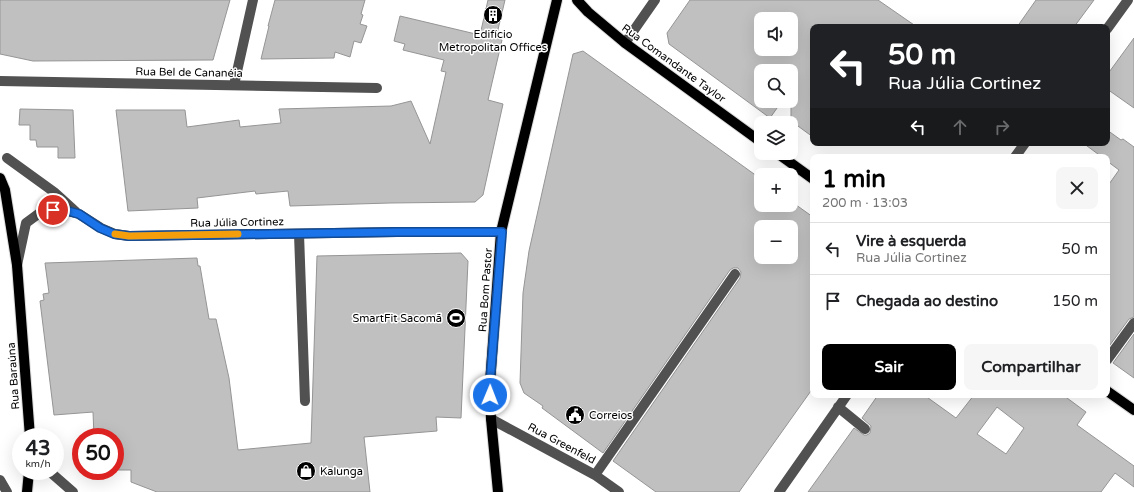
<!DOCTYPE html>
<html lang="pt">
<meta charset="utf-8">
<style>
body{margin:0;font-family:"Varela Round",sans-serif;background:#f6f6f6;color:#202124;height:100vh;display:flex;flex-direction:column;font-size:15px;white-space:nowrap}
*{box-sizing:border-box;margin:0}
p{font-size:13px;color:#757577}
.icon{flex:none;width:22px;height:22px;fill:none;stroke:currentColor;stroke-width:2;stroke-linecap:round;stroke-linejoin:round}
.map{position:relative;flex:1;overflow:hidden}
.sheet{position:absolute;left:810px;top:154px;width:300px;height:244px;display:flex;flex-direction:column;background:#fff;border-radius:8px;box-shadow:0 4px 16px #0002}
.sheet>*{flex:none}
.guide{position:absolute;left:810px;top:24px;width:300px;height:122px;border-radius:8px;box-shadow:0 4px 16px #0002;background:#202124;color:#fff;overflow:hidden}
.buttons{position:absolute;left:754px;top:12px;display:grid;gap:8px}
.buttons a{display:grid;place-items:center;width:44px;height:44px;border-radius:8px;background:#fff;box-shadow:0 4px 16px #0002;font-size:20px}
.speed{position:absolute;left:12px;top:428px;display:flex;gap:8px;font-size:20px;font-weight:700;text-align:center}
.speed>*{display:grid;place-content:center;width:52px;height:52px;border-radius:50%;background:#fff;box-shadow:0 4px 16px #0002;line-height:1}
.speed small{font-size:10px;font-weight:400}
.speed .limit{border:6px solid #d22;background:#fff;color:#111}
.pin{position:absolute;display:grid;place-items:center;width:34px;height:34px;color:#fff;margin:-17px;border:2px solid #fff;border-radius:50%;box-shadow:0 1px 4px #0007}
.me{position:absolute;width:44px;margin:-22px;rotate:1deg;stroke-linejoin:round;filter:drop-shadow(0 0 3px #0008)}
.turn{display:flex;align-items:center;gap:14px;height:84px;padding:0 12px;font-size:18px}
.turn .icon{width:52px;height:52px;stroke-width:2.5}
.turn b{display:block;font-size:28px;line-height:34px}
.lanes{display:flex;align-items:center;height:38px;padding:0 12px;background:#0003;justify-content:center;gap:20px;direction:ltr}
.lanes .off{opacity:.35}
.round{display:grid;place-items:center;flex:none;width:42px;height:42px;border-radius:8px;background:#f6f6f6}
.head{display:flex;align-items:center;justify-content:space-between;height:68px;padding:0 12px}
h1{font-size:24px;font-weight:700;line-height:30px;color:#000}
.primary-button{display:flex;gap:8px;margin-top:auto;padding:8px 12px}
.primary-button a{flex:1;height:46px;border-radius:8px;background:#000;color:#fff;font-size:16px;font-weight:700;line-height:46px;text-align:center}
.primary-button a+a{background:#f6f6f6;color:#202124}
ul{padding:0;list-style:none}
li{display:flex;align-items:center;gap:12px;height:52px;padding:0 12px;border-top:1px solid #e0e0e0}
li div{flex:1}
li b{display:block;font-size:15px}
li em{font-style:normal}
.map>svg:first-child{display:block}
.building{fill:#c0c0c0;stroke:#959595;fill-rule:evenodd}
.lines{fill:none;stroke-linecap:round;stroke-linejoin:round}
.major-casing{stroke:#dbdbdb;stroke-width:12}
.minor{stroke:#515151;stroke-width:10}
.major{stroke:#000;stroke-width:10}
.route-casing{stroke:#114b97;stroke-width:10}
.route{stroke:#1a73e8;stroke-width:7}
.slow{stroke:#f59e0b;stroke-width:7}
.labels{text-anchor:middle;stroke-width:3;stroke-linejoin:round;paint-order:stroke}
.poi-label{font-size:11px;fill:#000;stroke:#fff;text-anchor:start}
.street-label{font-size:11px;fill:#000;stroke:#fff}
</style>
<div class="map">
<svg width="1134" height="492" viewBox="0 0 1134 492">
<rect width="100%" height="100%" fill="#fff"/>
<path class="building" d="M0,0H230L213,60L33,61L0,54Z
M275,0H365L361,14L363,15L360,24L367,26L361,43L354,41L350,57L335,52L334,58L261,59L269,26H268Z
M488,0H505L496,38L502,40L488,100L503,104L483,195L475,202L390,203L290,206L288,191L256,194L255,191L197,198L198,208L128,211L116,110H185L187,127L239,120L240,127L281,123L279,109L391,106L411,101L430,144L446,72L441,71L444,60L403,50L405,44L394,41L400,16L480,35Z
M690,0H878L917,27H813V137L791,121V71H761V101H782L770,118L669,44L667,33ZM761,19H791V49H761Z
M1036,0H1094L1074,27H1017Z
M1134,38V108L1107,89V75Z
M583,51L761,179V205H791L792,202L813,217V388L739,492H656L613,461L740,278L741,272L738,268H733L730,270L603,453L542,408L543,406L524,393L520,383L523,293L529,251L573,54ZM761,227H791V257H761Z
M20,109L73,110L75,158H58V147H37L36,140H30V125H19Z
M1107,130L1121,140L1123,139L1134,147V317L1129,319L1107,349V187L1119,170L1107,161V157H1102L1083,143H1107Z
M461,253L468,261L461,418L436,417L437,431L364,437L370,492H157L131,482V470H117L116,437H94L93,412L54,415L40,301L44,300L43,294L49,293L45,263L197,258L198,266H200L209,319H216L229,378L238,450L311,443L317,256Z
M1134,334V378L1113,363Z
M878,395H924L956,418L974,395H1063L1086,412L1077,425L1134,466V487L1115,473L1101,492H808L854,428L864,435H867L870,433L871,426L862,418ZM997,407L1024,428L1006,454L977,434Z"/>
<g class="lines">
<defs>
<path id="major" d="M577,0L588,12L625,43L761,142
M777,153L813,179
M0,178L5,190L17,265L30,437
M1107,391L1134,410
M27,492L29,471
M498,492L491,419L490,383L501,232L557,0"/>
</defs>
<use href="#major" class="major-casing"/>
<path class="minor" d="M1107,29L1128,0
M625,43L655,0
M0,81L377,88
M234,85L253,0
M1015,157L1025,143
M7,158L54,192L76,212
M299,234L305,401
M17,265L26,223L41,212L53,210H64L79,214L101,228L115,234L129,236L397,232H501
M1107,360L1134,323
M838,407L865,429
M491,419L595,475L619,492
M49,471L73,492
M595,475L735,274
M0,480L7,492
M779,492L847,395"/>
<use href="#major" class="major"/>
</g>
<g class="lines">
<defs>
<path id="route" d="M53,210H64L79,214L100,228L114,234L129,236L397,232H502L490,383V395"/>
</defs>
<use href="#route" class="route-casing"/>
<use href="#route" class="route"/>
<path class="slow" d="M115,234L129,236L238,234"/>
</g>
<defs>
<symbol id="building-disc" viewBox="-11 -11 22 22"><circle r="9.5" fill="#000" stroke="#fff"/><path d="M-4-6H4V6H1V3H-1V6H-4ZM-2.5-4.3h1.7v1.8h-1.7ZM.8-4.3h1.7v1.8H.8ZM-2.5-1h1.7V.8h-1.7ZM.8-1h1.7V.8H.8Z" fill="#fff"/></symbol>
<symbol id="stadium-disc" viewBox="-11 -11 22 22"><circle r="9.5" fill="#000" stroke="#fff"/><path d="M0-5a6.5 5 0 1 0 0 10a6.5 5 0 1 0 0-10ZM-3.5-1.8h7v3.6h-7Z" fill="#fff"/></symbol>
<symbol id="civic-disc" viewBox="-11 -11 22 22"><circle r="9.5" fill="#000" stroke="#fff"/><path d="M-.6-6.5H3V-4.5H.6V-3L4-1V1h2V6H-6V1h2V-1L-.6-3ZM-1.2 2.5V6h2.4V2.5Z" fill="#fff"/></symbol>
<symbol id="shop-disc" viewBox="-11 -11 22 22"><circle r="9.5" fill="#000" stroke="#fff"/><path d="M-5-2.5h2.3a2.7 3.5 0 0 1 5.4 0H5L5.5 6h-11ZM-1.5-2.5h3a1.5 2.3 0 0 0-3 0Z" fill="#fff"/></symbol>
</defs>
<g fill-rule="evenodd">
<use href="#building-disc" x="482" y="4" width="22" height="22"/>
<use href="#stadium-disc" x="445" y="307" width="22" height="22"/>
<use href="#civic-disc" x="564" y="404" width="22" height="22"/>
<use href="#shop-disc" x="295" y="460" width="22" height="22"/>
</g>
<g class="labels">
<g class="poi-label">
<text x="493" y="38" text-anchor="middle">Edifício<tspan x="493" dy="13">Metropolitan Offices</tspan></text>
<text x="442" y="322" text-anchor="end">SmartFit Sacomã</text>
<text x="589" y="419">Correios</text>
<text x="320" y="475">Kalunga</text>
</g>
<g class="street-label">
<text transform="translate(674 63) rotate(36)" y="4">Rua Comandante Taylor</text>
<text transform="translate(189 72) rotate(1)" y="4">Rua Bel de Cananéia</text>
<text transform="translate(237 222) rotate(-1)" y="4">Rua Júlia Cortinez</text>
<text transform="translate(485 290) rotate(-86)" y="4">Rua Bom Pastor</text>
<text transform="translate(13 376) rotate(-94)" y="4">Rua Baraúna</text>
<text transform="translate(562 443) rotate(28)" y="4">Rua Greenfeld</text>
</g>
</g>
</svg>
<div class="buttons">
<a><svg class="icon" aria-label="sound" viewBox="0 0 24 24"><path d="M4 9h4l5-4v14l-5-4H4zM17 9q2 3 0 6"/></svg></a>
<a><svg class="icon" aria-label="search" viewBox="0 0 24 24"><circle cx="10" cy="10" r="6"/><path d="M15 15l6 6"/></svg></a>
<a><svg class="icon" aria-label="layers" viewBox="0 0 24 24"><path d="M12 4l9 5-9 5-9-5zM3 14l9 5 9-5"/></svg></a>
<a>+</a>
<a>−</a>
</div>
<div class="speed"><div>43<small>km/h</small></div><div class="limit">50</div></div>
<div class="pin" style="left:53px;top:210px;background:#d93025"><svg class="icon" aria-label="arrive" viewBox="0 0 24 24"><path d="M6 21V4h12l-3 4 3 4H6"/></svg></div>
<svg class="me" style="left:490px;top:395px" viewBox="-20 -20 40 40"><circle r="17" fill="#1a73e8" stroke="#fff" stroke-width="3"/><path d="M0-11L8 9 0 5-8 9z" fill="#fff"/></svg>
<div class="guide">
<div class="turn"><svg class="icon" aria-label="left" viewBox="0 0 24 24"><path d="M17 20v-9H6M10 6l-5 5 5 5"/></svg><div><b>50 m</b>Rua Júlia Cortinez</div></div>
<div class="lanes"><svg class="icon" aria-label="left" viewBox="0 0 24 24"><path d="M17 20v-9H6M10 6l-5 5 5 5"/></svg><svg class="icon off" aria-label="ahead" viewBox="0 0 24 24"><path d="M12 20V5M6 11l6-6 6 6"/></svg><svg class="icon off" aria-label="right" viewBox="0 0 24 24"><path d="M7 20v-9h11M14 6l5 5-5 5"/></svg></div>
</div>
<section class="sheet">
<div class="head"><div><h1>1 min</h1><p>200 m · 13:03</p></div><a class="round"><svg class="icon" aria-label="close" viewBox="0 0 24 24"><path d="M6 6l12 12M18 6L6 18"/></svg></a></div>
<ul>
<li><svg class="icon" aria-label="left" viewBox="0 0 24 24"><path d="M17 20v-9H6M10 6l-5 5 5 5"/></svg><div><b>Vire à esquerda</b><p>Rua Júlia Cortinez</p></div><em>50 m</em></li>
<li><svg class="icon" aria-label="arrive" viewBox="0 0 24 24"><path d="M6 21V4h12l-3 4 3 4H6"/></svg><div><b>Chegada ao destino</b></div><em>150 m</em></li>
</ul>
<div class="primary-button"><a>Sair</a><a>Compartilhar</a></div>
</section>
</div>
